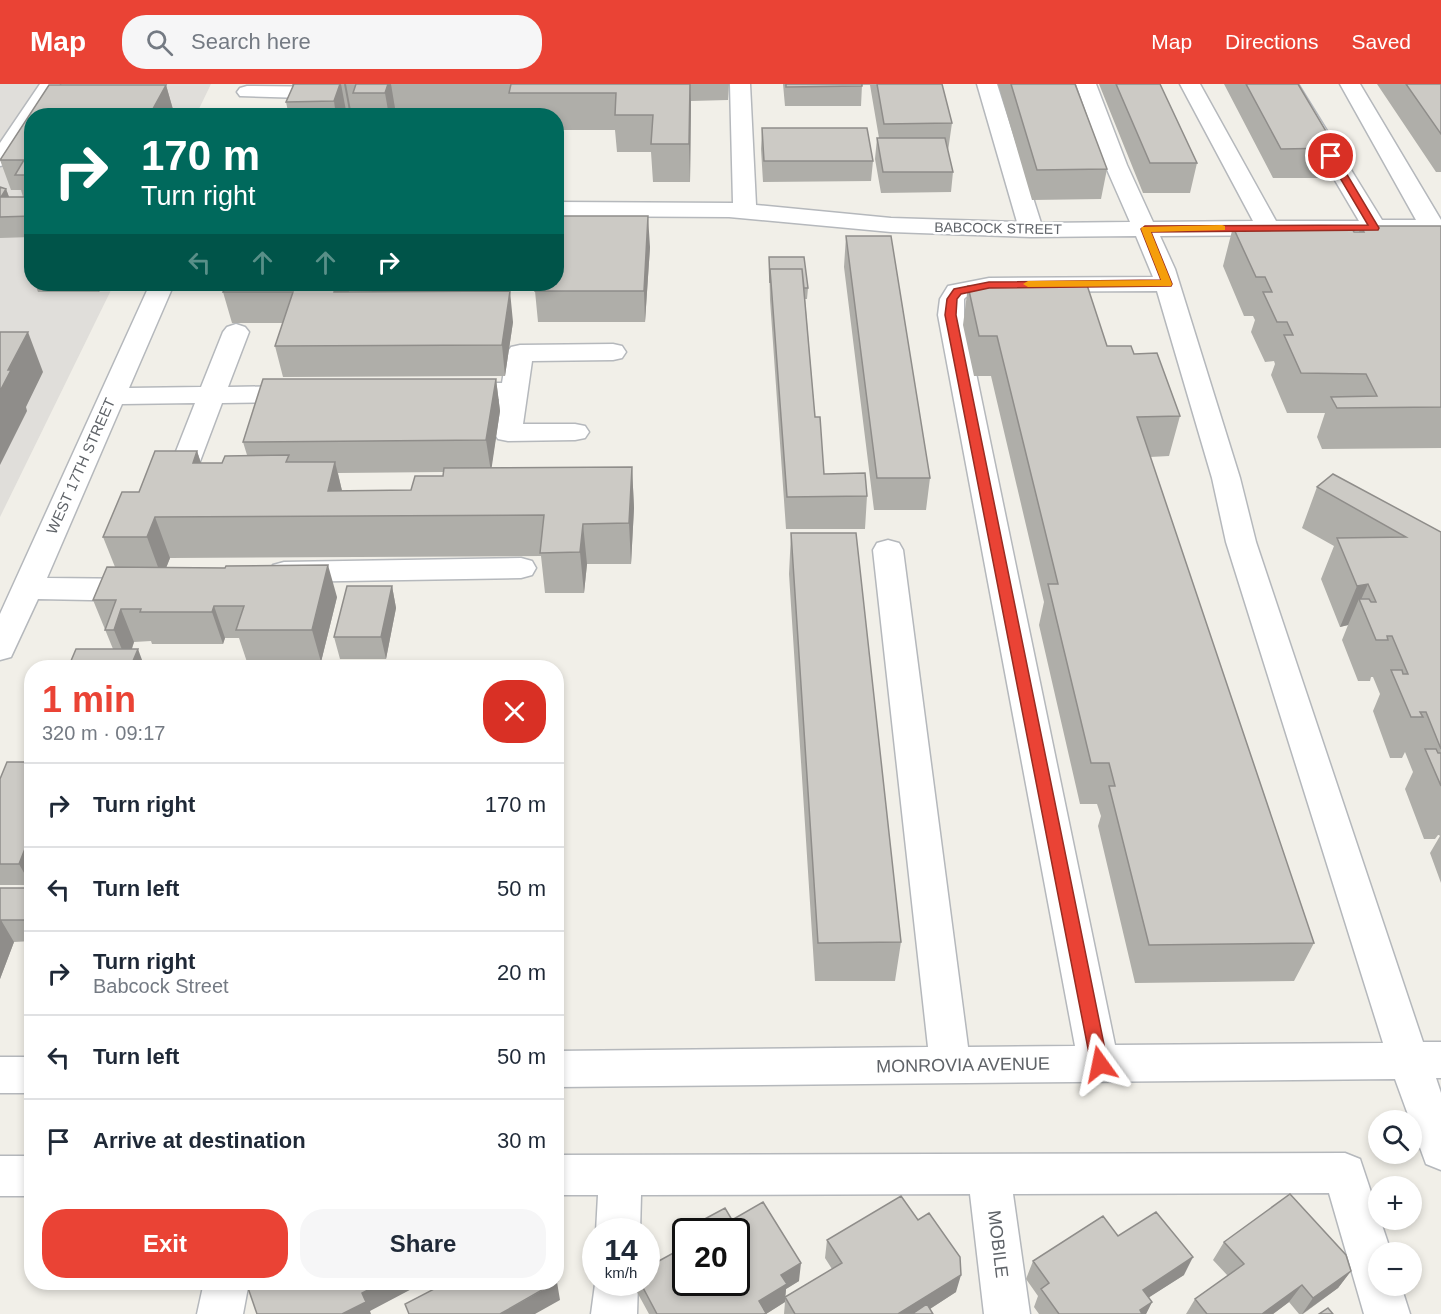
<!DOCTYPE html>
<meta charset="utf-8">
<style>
body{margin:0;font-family:Helvetica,sans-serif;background:#f6f6f7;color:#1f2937;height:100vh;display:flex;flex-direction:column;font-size:22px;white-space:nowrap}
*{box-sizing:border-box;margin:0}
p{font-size:20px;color:#747a83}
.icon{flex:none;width:33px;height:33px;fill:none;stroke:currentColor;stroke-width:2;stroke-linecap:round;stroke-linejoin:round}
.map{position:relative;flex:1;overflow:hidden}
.side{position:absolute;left:24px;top:576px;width:540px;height:630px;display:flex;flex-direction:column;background:#fff;border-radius:24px;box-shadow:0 3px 9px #0003}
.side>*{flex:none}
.banner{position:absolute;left:24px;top:24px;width:540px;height:183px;border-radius:24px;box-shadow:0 3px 9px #0003;background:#00695c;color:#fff;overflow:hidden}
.tools{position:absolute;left:1368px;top:1026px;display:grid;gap:12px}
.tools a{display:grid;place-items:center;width:54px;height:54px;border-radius:50%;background:#fff;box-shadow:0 3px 9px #0003;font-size:30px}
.speed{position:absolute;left:582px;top:1134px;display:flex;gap:12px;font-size:30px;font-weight:700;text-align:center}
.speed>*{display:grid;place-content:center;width:78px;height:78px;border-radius:50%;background:#fff;box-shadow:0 3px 9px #0003;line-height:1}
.speed small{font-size:15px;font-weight:400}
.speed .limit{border:3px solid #111;border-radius:9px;background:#fff;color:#111}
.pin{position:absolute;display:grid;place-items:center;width:51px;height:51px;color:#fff;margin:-26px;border:3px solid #fff;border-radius:50%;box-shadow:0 2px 6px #0007}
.me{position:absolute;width:66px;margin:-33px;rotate:348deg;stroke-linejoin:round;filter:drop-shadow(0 0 4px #0008)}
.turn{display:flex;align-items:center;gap:21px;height:126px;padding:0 18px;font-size:27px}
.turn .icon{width:78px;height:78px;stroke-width:2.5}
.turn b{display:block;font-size:42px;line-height:51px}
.lanes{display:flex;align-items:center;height:57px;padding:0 18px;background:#0003;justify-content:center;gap:30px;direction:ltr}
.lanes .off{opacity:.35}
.round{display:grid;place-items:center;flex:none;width:63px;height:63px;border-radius:24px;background:#f6f6f7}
.head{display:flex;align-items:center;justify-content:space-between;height:102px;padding:0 18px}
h1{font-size:36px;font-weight:600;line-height:45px;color:#ea4335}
.action{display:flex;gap:12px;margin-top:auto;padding:12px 18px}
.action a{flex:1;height:69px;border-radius:24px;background:#ea4335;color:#fff;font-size:24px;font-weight:600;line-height:69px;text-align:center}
.action a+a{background:#f6f6f7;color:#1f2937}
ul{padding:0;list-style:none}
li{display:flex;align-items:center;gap:18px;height:84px;padding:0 18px;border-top:2px solid #e0e1e3}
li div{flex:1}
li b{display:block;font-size:22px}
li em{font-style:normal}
header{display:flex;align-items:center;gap:36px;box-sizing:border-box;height:84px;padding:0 30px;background:#ea4335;color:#fff}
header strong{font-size:28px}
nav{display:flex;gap:33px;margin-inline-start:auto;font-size:21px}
.search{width:420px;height:54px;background:#f6f6f7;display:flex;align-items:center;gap:15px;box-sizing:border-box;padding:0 21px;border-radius:24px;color:#747a83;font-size:22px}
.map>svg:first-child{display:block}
.industrial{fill:#e0deda}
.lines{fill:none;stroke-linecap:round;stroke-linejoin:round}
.minor-casing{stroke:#b5b8bc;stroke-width:3}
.minor{fill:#fff;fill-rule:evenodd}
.wall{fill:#afaea9;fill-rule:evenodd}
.shaded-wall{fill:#8f8d8a}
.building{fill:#cccac5;stroke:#8f8d8a;stroke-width:1.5}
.route{fill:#ea4335;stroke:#982c22;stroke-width:1.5}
.slow{fill:#f59e0b}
.labels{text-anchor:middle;stroke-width:5;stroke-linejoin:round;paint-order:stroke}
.far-street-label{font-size:14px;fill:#5f6368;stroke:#fff}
.street-label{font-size:15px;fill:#5f6368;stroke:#fff}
.near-street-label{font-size:18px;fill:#5f6368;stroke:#fff}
</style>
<header>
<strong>Map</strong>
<div class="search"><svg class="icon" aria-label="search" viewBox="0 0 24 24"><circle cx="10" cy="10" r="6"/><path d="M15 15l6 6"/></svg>Search here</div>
<nav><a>Map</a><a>Directions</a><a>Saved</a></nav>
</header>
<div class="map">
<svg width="1441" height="1230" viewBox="0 0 1441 1230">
<rect width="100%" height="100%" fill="#f1efe8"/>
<path class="industrial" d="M0,0H211L196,31L32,32V200H114L0,433Z"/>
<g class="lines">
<defs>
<path id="minor" d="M40,0H60L40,32H32V44L8,80L0,82V59Z
M730,0H750L756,121L891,134L1017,138L977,0H997L1041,139L1130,138L1105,81L1076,0H1096L1127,81L1153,138L1253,137L1180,0H1200L1276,137H1359L1278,0H1298L1382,136H1416L1340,0H1360L1441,136V150L1160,152L1175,185L1240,394L1256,458L1423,958H1441V994H1436L1441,1009V1086L1426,1080L1395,995L556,1003V967L928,963L873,466L877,459L888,456L899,459L903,466L968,963L1075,962L938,231L940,215L948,202L989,194L1153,193L1136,152L1031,153L891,148L729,133L556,132V118L733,119ZM1157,207L1212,394L1226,458L1383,959L1115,961L964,231V215L966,213L989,208Z
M247,2L336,3L343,5L346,9L343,13L336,15L240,12L237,8L240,4Z
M150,200H174L129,304L201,303L223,248L227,243L236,240L245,243L249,248L228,303L302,302L311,304L315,310L311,316L302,318L222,319L199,380L195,386L185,389L175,386L171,380L195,319L122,320L47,494L142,495L153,499L157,506L153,513L142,517L38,515L11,573L0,576V530Z
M395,200L480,203L481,200H505L500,216L491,218L404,217L395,215L392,210Z
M613,260L622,262L626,268L622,274L613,276L532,277L523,340H575L585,342L589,348L585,354L575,356L508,357L498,355L494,349L499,315H453L444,313L440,307L444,301L453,299H502L507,269L511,263L520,261Z
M521,474L532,477L536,484L532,491L521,494L284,498L273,495L269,488L273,481L284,478Z
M0,973H32V1009H0Z
M1345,1069L1360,1075L1391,1168H1378V1202H1401L1410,1230H1364L1329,1109L1013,1110L1030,1230H984L970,1110L641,1111L640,1148H596L598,1111H556V1071Z
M0,1072H32V1112H0Z
M596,1193V1198H638L637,1230H591Z
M204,1198H249L243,1230H197Z"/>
</defs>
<use href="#minor" class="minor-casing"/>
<use href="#minor" class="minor"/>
</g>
<path class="wall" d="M292,0H729L728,16L691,17L690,98H653L651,68H617L615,46H556V32H512L511,29L396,30L395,32H289L286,18L292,4Z
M783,0H942L952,39L948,67L953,88L951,108L881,109L875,75L877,54H879L870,1H862L861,22H785Z
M998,0H1075L1107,85L1101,115L1032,116Z
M1099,0H1160L1197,79L1190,109H1143Z
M1224,0H1298L1336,64L1327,94H1273Z
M1377,0H1441V88H1436Z
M49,1H166L174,29L173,32H32V153L0,154V103L6,105L9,113H23L21,106H11L0,76Z
M762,44L873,77L871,97L763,98L761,65Z
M1361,142H1441V364L1322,365L1317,353L1325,329H1287L1271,291L1275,280L1274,277L1265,278L1251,248L1255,236L1253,232H1244L1223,182L1233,143L1290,146L1291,143L1354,148H1359Z
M846,152L930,394L926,426H874L844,183Z
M650,163L645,238H538L535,207Z
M769,173L808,204L807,215H805L815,333L824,390L867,412L865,445H786L770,216Z
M35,200H103L99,208H38Z
M227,200H351L349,208L513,238L505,292L283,293L275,262L283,239H232L223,208Z
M968,202L1107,262L1134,270L1180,332L1169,372L1150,373L1314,859L1294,897L1135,899L1098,742L1101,732L1097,720H1080L1039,541L1044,518L991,292H974L963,241Z
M496,295L500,327L491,384L632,383L634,424L631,480H587L584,509H545L541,472L170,474L166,484L337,513L321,578H247L239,554H225L223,560H152L151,557L134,558L132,565H113L93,516L115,483L103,453L139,408L197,367L201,379H222L247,371L243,358ZM443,388V392L411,406L342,407L338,389Z
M1317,403L1441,448V799L1430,769L1440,752L1439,751H1438L1435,755H1424L1405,705L1413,688L1405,668L1402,674H1390L1373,627L1380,610L1373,593H1371L1370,597H1358L1342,556L1348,541L1340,543L1321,495L1334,462L1302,444Z
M791,449L901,858L895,897H815L789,490Z
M392,502L396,524L386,575H340L334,553Z
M0,695L31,801H0Z
M0,804H32V857L14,858L0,895Z
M732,1136L799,1197L786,1205L785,1213L832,1185L825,1174L827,1156L956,1208L930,1225L933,1230H784L785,1218L766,1230H649L637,1208L636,1198H686L701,1137Z
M1118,1152L1184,1191L1149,1213L1152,1218L1146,1230H1039L1034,1223L1038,1212L1026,1195L1033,1177Z
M1224,1158L1351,1187L1338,1204L1303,1230H1299L1289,1218L1273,1230H1186L1195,1215L1228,1192L1213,1176Z"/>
<path class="shaded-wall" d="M340,0H341L347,32H336L334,17Z
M344,0H346L352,32H350Z
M388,0H391L396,30L395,32H389L385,9Z
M690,0L691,17L690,98L689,60Z
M166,1L174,29L173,32H149Z
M6,105L14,126L0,112Z
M648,132L650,163L645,238L644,207Z
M96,200H103L99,208Z
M336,200H351L340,239L334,208Z
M510,207L513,238L505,292L502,261Z
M28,248L43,288L26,323L27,327L0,381V307L8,286Z
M496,295L500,327L491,388L486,356Z
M197,367L210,407L193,379Z
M335,378L345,419L328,407Z
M632,383L634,424L631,480L629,439Z
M155,433L170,474L162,494L147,453Z
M583,440L587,480L584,509L580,468Z
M328,481L337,513L321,578L312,546Z
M1368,500L1360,518L1359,515L1348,541L1340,543L1357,502Z
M392,502L396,524L386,575L381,553Z
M214,522L225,554L223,560L212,528Z
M121,525L134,558L127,578L114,546Z
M138,565L145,584H130Z
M32,747V800L31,801L19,780Z
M32,816V848L25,836Z
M1,836L14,858L0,895V839Z
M1193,1173L1184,1191L1134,1223L1143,1206Z
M801,1179L799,1197L786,1205L785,1218L766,1230H758L759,1217L781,1191Z
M1351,1187L1338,1204L1302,1230L1313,1214Z
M961,1191L956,1208L922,1230H898Z
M383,1198L423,1199L370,1227L371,1230H342L362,1209Z
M423,1198H431L425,1202Z
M557,1198L560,1216L535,1230H500Z
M1302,1201L1289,1218L1273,1230H1262Z
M1152,1218L1146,1230H1138L1140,1226Z"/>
<path class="building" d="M294,0H340L334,17L286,18Z
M356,0H388L385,9H353Z
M511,0H690L689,60H651L653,31H615L616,9H509Z
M786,0H862V2L786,3Z
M877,0H942L952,39L884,40Z
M1011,0H1075L1107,85L1037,86Z
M1116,0H1160L1197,79H1150Z
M1246,0H1298L1336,64L1281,65Z
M1406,0H1441V50Z
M49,1H166L149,32H32V91H15L24,76H0Z
M762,44H867L873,77H764Z
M877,54H945L953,88H883Z
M0,103L6,105L1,113H32V132L0,133Z
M556,132H648L644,207H535L536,200H556Z
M1361,142H1441V323L1337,324L1331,313L1377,312L1366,290L1301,289L1284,251H1293L1287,238H1277L1263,208H1272L1265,193H1256L1233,143H1280L1282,146H1293L1291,143H1351L1354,148H1364Z
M846,152H891L930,394H877Z
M769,173H804L808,204H804L802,185H770V199Z
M770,185H802L815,333H820L824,390L865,389L867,412L787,413Z
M227,200H336L334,208L510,207L502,261L275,262L293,208H223Z
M1087,201L1107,262H1131L1134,270L1157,269L1180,332L1137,333L1314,859L1149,861L1109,702H1115L1109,679H1091L1048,500H1058L997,252H979L968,202Z
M0,248H28L8,286H11L0,307Z
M263,295H496L486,356L243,358Z
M155,367H197L193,379H222L225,372L289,371L286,378H335L328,407L411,406L415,392H443L444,384L632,383L629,439L583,440L580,468L540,469L544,431L155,433L147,453H103L122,408H139Z
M1333,390L1441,448V665L1426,628H1420L1423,633H1411L1391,586H1402L1403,590H1408L1392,552H1387L1388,556H1376L1359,515H1369L1371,518H1376L1368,500L1357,502L1337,454L1406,453L1317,403Z
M791,449H856L901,858L818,859Z
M328,481L312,546H236L244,522H214L212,528H140L141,525H121L114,546H105L116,516H93L107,483L225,484L226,482Z
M347,502H392L381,553H334Z
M76,565H138L130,584H68Z
M1425,665H1436L1438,669H1441V702Z
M7,678H32V747L19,780H0V695Z
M0,804H32V816L25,836H1L0,839Z
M1290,1110L1346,1171L1351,1187L1313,1214L1302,1201L1262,1230H1207L1195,1215L1244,1180L1224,1158Z
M901,1112L918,1136L929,1129L960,1173L961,1191L898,1230H795L785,1213L842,1179L827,1156Z
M763,1118L801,1179L781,1191L787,1200L759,1217L766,1229L764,1230H657L640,1198H646V1184L686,1162V1198H736V1148H691L690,1147L703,1139L701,1137L725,1124L732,1136Z
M1156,1128L1193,1173L1143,1206L1152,1218L1140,1226L1142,1230H1059L1041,1205L1049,1199L1033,1177L1103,1132L1118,1152Z
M246,1198H383L362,1209L366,1218L342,1230H257Z
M441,1198H556L500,1230H409L405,1220L442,1201Z
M927,1220L933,1230H912Z
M1328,1224L1333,1230H1319Z"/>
<path class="route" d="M1331,69L1336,72L1379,144L1378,146L1151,148L1172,200L1171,202L989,204L961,210L957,215L956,231L1108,980L1105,985L1100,987L1094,985L1091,980L945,231L947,215L954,205L989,198L1161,196L1141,145L1145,142L1368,141L1327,72Z"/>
<path class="slow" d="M1222,141L1225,142V146L1151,148L1172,200L1171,202L1028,203L1023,200L1028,197L1161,196L1141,145L1142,143Z"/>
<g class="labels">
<g class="far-street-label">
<text transform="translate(998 144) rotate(1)" y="5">BABCOCK STREET</text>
</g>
<g class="street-label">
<text transform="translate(81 382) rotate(-66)" y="5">WEST 17TH STREET</text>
</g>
<g class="near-street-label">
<text transform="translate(963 981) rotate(-1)" y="6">MONROVIA AVENUE</text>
<text transform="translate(998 1160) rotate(83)" y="6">MOBILE</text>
</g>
</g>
</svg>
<div class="tools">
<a><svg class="icon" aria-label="search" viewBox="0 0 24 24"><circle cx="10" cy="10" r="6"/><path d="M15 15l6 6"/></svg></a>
<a>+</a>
<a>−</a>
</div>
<div class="speed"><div>14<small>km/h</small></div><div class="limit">20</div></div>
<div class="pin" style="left:1331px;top:72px;background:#d93025"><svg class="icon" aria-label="arrive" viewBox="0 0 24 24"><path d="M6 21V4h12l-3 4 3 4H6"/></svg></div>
<svg class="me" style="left:1100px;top:980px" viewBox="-20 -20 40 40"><path d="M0-17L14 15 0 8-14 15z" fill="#ea4335" stroke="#fff" stroke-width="4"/></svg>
<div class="banner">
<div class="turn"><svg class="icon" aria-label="right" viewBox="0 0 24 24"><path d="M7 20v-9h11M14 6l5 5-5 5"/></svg><div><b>170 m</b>Turn right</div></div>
<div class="lanes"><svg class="icon off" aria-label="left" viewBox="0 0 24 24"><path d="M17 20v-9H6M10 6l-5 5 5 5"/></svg><svg class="icon off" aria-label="ahead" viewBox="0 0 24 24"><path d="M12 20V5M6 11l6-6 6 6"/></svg><svg class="icon off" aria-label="ahead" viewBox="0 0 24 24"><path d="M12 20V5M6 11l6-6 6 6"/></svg><svg class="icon" aria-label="right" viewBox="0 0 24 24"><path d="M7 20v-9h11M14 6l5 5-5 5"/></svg></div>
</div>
<section class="side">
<div class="head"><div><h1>1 min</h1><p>320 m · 09:17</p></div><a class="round" style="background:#d93025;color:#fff"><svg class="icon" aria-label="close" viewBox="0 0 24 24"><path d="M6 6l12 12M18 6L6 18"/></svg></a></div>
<ul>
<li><svg class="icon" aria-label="right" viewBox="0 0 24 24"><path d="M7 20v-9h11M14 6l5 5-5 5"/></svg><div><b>Turn right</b></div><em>170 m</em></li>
<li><svg class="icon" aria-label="left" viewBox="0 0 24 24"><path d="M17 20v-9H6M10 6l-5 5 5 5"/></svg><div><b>Turn left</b></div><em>50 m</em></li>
<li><svg class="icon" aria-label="right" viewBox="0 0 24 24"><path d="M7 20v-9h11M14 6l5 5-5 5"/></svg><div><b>Turn right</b><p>Babcock Street</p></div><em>20 m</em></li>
<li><svg class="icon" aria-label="left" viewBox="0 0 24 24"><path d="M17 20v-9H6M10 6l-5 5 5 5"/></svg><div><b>Turn left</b></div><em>50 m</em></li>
<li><svg class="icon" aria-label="arrive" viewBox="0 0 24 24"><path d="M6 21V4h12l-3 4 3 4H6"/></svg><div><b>Arrive at destination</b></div><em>30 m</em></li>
</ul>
<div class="action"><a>Exit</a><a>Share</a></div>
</section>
</div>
